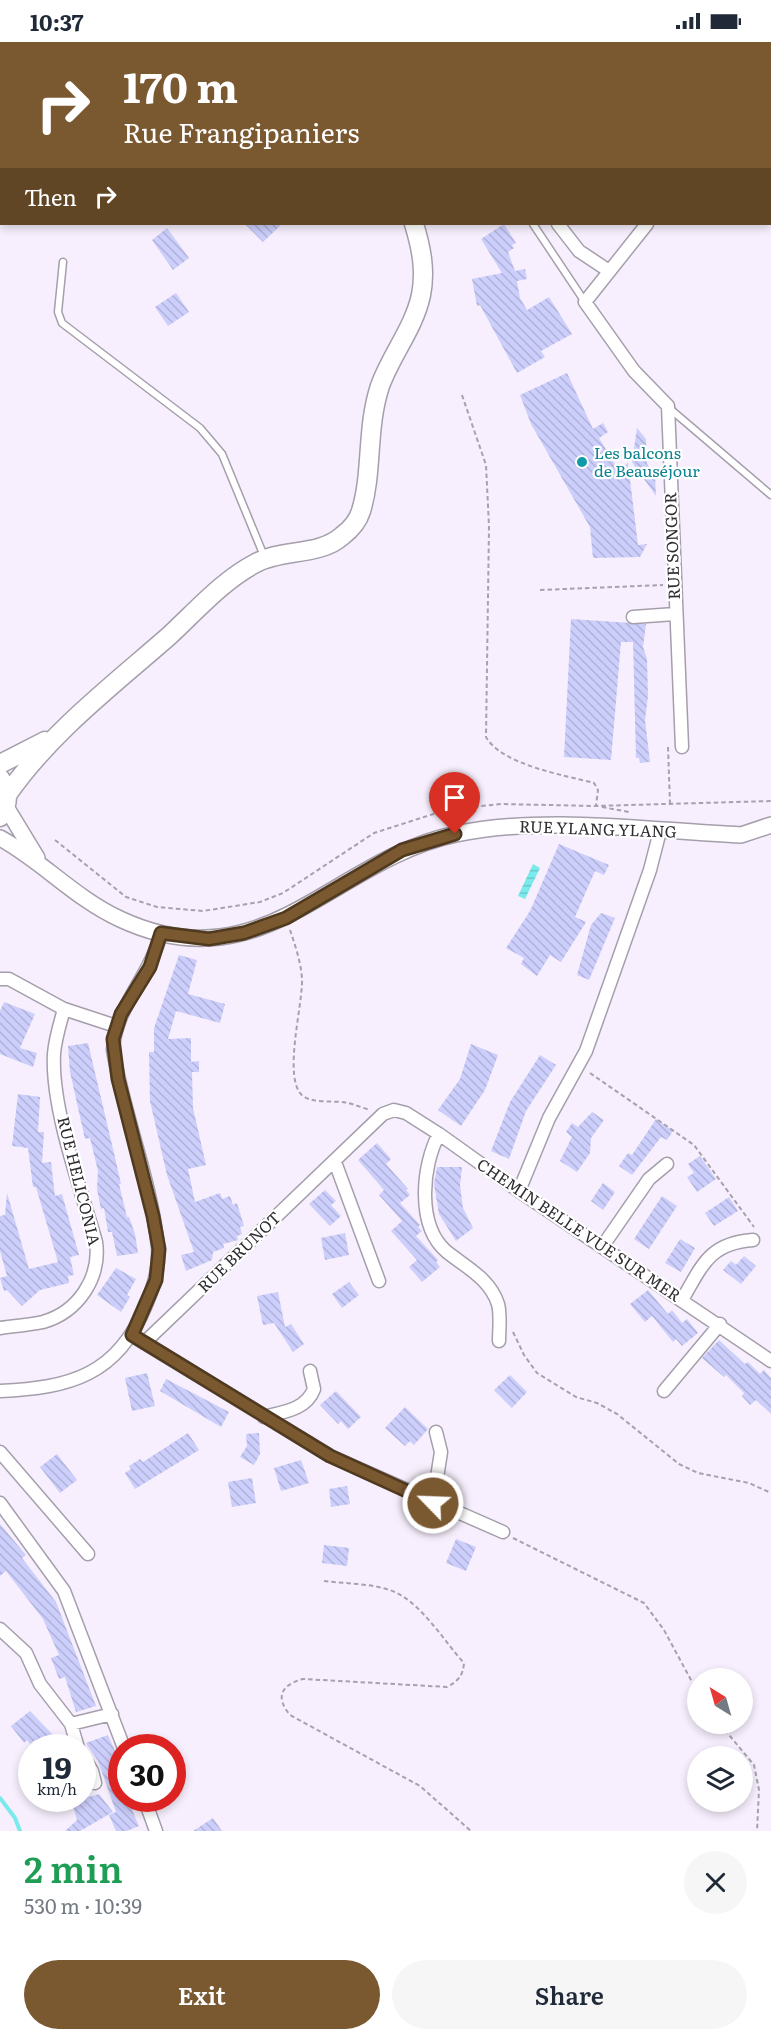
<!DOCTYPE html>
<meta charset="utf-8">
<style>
body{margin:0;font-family:Literata,serif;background:#f6f6f7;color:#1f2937;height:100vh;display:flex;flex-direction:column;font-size:22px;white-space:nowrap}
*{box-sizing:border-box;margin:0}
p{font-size:20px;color:#747a83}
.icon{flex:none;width:33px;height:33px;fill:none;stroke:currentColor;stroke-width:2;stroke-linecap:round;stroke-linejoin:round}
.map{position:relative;height:1789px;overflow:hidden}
.sheet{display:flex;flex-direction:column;background:#fff;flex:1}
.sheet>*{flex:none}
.banner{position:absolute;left:0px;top:0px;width:771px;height:183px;box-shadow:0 3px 9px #0003;background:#7a5830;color:#fff;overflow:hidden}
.needle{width:39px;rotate:323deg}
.tools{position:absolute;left:687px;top:1626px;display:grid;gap:12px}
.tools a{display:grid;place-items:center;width:66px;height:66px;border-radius:50%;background:#fff;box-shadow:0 3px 9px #0003;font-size:30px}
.speed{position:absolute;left:18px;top:1692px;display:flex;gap:12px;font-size:30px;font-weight:700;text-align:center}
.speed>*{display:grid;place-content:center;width:78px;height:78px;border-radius:50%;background:#fff;box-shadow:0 3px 9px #0003;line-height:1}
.speed small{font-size:15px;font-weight:400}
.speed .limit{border:9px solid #d22;background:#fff;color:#111}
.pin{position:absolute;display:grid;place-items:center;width:51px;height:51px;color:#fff;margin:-62px -26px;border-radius:50% 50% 50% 0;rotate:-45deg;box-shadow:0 0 6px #0007}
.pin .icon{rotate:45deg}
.me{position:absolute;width:66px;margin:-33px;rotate:294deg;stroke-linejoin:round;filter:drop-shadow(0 0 4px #0008)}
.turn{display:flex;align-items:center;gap:21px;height:126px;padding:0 24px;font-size:27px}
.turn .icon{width:78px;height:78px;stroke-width:2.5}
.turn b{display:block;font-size:42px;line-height:51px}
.then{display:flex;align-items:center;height:57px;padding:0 24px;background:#0003;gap:12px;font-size:22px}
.round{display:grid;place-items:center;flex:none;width:63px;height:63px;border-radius:32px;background:#f6f6f7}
.headline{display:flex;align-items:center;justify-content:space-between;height:102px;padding:0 24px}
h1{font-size:36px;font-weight:600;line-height:45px;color:#1e9e55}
.action{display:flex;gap:12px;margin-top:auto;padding:12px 24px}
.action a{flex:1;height:69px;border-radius:36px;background:#7a5830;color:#fff;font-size:24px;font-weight:600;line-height:69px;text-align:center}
.action a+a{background:#f6f6f7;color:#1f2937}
.status{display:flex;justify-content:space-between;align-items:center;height:42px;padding:0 30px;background:#fff;direction:ltr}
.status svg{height:16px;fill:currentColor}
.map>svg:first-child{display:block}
.water{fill:url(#water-rules)}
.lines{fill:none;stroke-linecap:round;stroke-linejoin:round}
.stream{stroke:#7beaec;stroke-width:4}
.building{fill:url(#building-back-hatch)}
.service-casing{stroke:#a59eab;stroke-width:9}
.minor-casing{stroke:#a59eab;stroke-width:15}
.tertiary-casing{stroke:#a59eab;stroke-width:18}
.secondary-casing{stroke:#a59eab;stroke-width:21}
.path{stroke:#a7a1ac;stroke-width:2;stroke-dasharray:4.5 3;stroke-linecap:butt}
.service{stroke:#fff;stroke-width:6}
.minor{stroke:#fff;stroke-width:12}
.tertiary{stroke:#fff;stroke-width:15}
.secondary{stroke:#fff;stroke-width:18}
.route-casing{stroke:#4f391f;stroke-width:15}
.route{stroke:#7a5830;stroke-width:10}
.culture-dot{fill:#0f9aa8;stroke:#fff;stroke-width:2}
.labels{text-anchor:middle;stroke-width:4.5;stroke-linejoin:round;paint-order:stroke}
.culture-label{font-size:16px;fill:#0d838f;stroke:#fff;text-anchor:start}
.street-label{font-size:16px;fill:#302d32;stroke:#fff}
</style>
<div class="status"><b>10:37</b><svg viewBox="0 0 49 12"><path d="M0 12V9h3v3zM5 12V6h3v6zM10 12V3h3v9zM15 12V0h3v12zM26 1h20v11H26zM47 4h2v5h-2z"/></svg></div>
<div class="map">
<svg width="771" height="1789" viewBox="0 0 771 1789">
<defs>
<pattern id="water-rules" width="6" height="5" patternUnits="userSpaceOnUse" patternTransform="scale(1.5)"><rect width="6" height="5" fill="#7beaec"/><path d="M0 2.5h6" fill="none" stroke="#6bc9cb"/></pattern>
<pattern id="building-back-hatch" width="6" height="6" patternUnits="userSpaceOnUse" patternTransform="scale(1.5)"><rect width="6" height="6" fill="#cccffc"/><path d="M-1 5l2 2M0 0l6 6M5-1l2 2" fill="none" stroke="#b0b2d8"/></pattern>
</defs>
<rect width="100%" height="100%" fill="#f7effd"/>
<path class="water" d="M533,822L540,826L525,857L518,854Z"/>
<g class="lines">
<path class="stream" d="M0,1756L15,1776L20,1789"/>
</g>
<path class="building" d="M245,182H282L263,200Z
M504,182L516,201L512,203L514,206L508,210L515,229L525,227L527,237L517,239L520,256L527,268L549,255L572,292L541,309L545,315L517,331L480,263L477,264L472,237L502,231L481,197Z
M167,186L189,216L173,228L152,198Z
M176,251L189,270L168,284L155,265Z
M567,331L593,387L603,381L608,390L599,396L618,427L628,421L638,503L647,502L640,515L593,516L590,485L531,382L520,353Z
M637,386L646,397L647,422L655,434L656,454L632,420Z
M571,577L646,582L643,605L647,617L648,654L645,678L650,720L640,721L639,716H636L633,600H621L611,718L564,715Z
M559,802L609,823L604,833L595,829L575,875L586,880L561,920L550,913L537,934L521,922L524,916L506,906L530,869Z
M601,871L615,876L589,938L577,933L591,883Z
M179,913L197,918L188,952L225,962L220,981L176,969L168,997L191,996V1020L199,1019V1030H192L193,1066L206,1123L188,1127L195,1160L220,1151L222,1157L230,1154L233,1163L237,1161L244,1184L240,1185L242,1192L237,1194L238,1198L223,1202L224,1206L213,1210L212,1218L186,1229L181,1213L194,1210L167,1133L155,1081L150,1059L149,1010H154V986Z
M4,960L35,972L20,1006L37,1011L33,1025L0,1012V969Z
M88,1001L114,1111L121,1142H119L127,1175H129L135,1192L138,1211L117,1214L112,1190H108L104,1166L101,1167L97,1147L98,1129L90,1096L85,1097L70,1030L68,1004Z
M471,1002L498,1013L485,1048L461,1084L438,1068L460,1037Z
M540,1013L556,1023L526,1069L509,1117L491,1109L510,1060Z
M18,1052L40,1055L38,1090H44L42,1121L51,1120L55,1154L62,1152L79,1213L70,1215L74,1233L68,1234L69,1241L40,1248L22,1264L7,1248L4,1249L0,1236L7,1234L0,1209V1174L5,1173L7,1151L29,1227L58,1220L36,1145H33L28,1106L12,1104Z
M592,1070L604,1078L591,1096L590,1111L577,1130L560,1119L572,1095L566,1090L572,1081L578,1085Z
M656,1077L673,1089L667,1098L661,1095L632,1133L619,1124L628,1111L632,1113Z
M377,1101L391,1117L386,1122L408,1147L406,1148L410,1153L400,1161L420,1183L418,1185L422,1189L416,1194L438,1218L436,1220L440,1225L422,1240L409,1225L417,1218L391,1189L402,1179L379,1153L384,1148L358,1118Z
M700,1114L716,1137L697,1150L687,1135L694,1131L688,1122Z
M437,1125H462L460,1143L463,1166L473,1186L456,1199L439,1172L434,1142Z
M603,1141L615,1150L603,1168L591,1159Z
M325,1148L336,1159L331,1163L341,1174L330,1184L309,1162Z
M662,1154L677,1164L649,1207L634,1197Z
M729,1155L738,1169L714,1184L705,1171Z
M345,1191L349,1213L325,1218L321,1196Z
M680,1197L695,1206L681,1230L665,1221Z
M744,1214L756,1224L741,1242L723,1228L731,1219L736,1223Z
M116,1226L136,1237L127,1253L130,1255L121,1270L97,1253Z
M349,1240L359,1253L342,1266L332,1252Z
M648,1248L668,1272L672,1268L682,1281L687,1277L698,1291L682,1304L676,1297L673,1300L652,1274L645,1280L630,1262Z
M278,1250L285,1285L291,1282L304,1302L293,1310L274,1281L263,1283L257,1254Z
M719,1298L745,1322L748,1320L760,1332L764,1328L771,1336V1372L756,1358L750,1363L742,1354L744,1351L726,1333L724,1335L702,1316Z
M147,1331L155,1364L132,1369L125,1336Z
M510,1333L527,1350L512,1366L494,1348Z
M166,1337L229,1370L221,1385L160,1349Z
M336,1349L361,1375L348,1387L341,1379L338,1382L320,1363Z
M405,1365L428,1387L414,1403L410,1399L405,1404L385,1386Z
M188,1391L199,1408L135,1447L125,1431L131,1427L129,1424L140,1417L143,1420Z
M259,1391L260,1412L254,1423L240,1415L247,1404L246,1392Z
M57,1412L77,1438L60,1451L40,1425Z
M301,1418L309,1441L281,1449L274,1426Z
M252,1436L256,1461L232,1465L228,1440Z
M347,1444L350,1462L331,1465L329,1447Z
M0,1482L26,1513L22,1516L56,1560L96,1664L76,1670L65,1635L59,1637L51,1616L59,1613L43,1577L6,1529L0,1534Z
M456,1497L476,1505L466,1529L446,1521Z
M324,1503L349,1506L347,1524L322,1521Z
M30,1669L52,1692L63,1706H40L35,1698L30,1702L27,1698L24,1701L11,1684Z
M108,1693L122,1725V1756H127L139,1784L127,1789H116L109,1773L116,1770L98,1719L86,1701Z
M99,1752L113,1770L80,1789H65L77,1778L72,1760Z
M213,1776L222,1789H193Z"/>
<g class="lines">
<defs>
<path id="service" d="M449,2V0
M533,182L585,260
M63,220L58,270L62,281L200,386L222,412L264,514
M669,366L771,453"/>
<path id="minor" d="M563,2V0
M770,83L771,82
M558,182L579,209L609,229
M647,182L585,260L634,329L668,364L682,705
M633,575L675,572
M0,937H9L64,967L116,984
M439,1092C422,1123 416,1184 447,1210C466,1225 490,1237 498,1262C501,1273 499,1288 499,1299
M335,1120L379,1239
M519,1149L549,1076L586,1009L650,828L660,789
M602,1205L649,1137L667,1122
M682,1258C702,1224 709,1201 753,1198
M0,1286C14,1284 29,1283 43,1280C78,1270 101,1236 96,1200C81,1147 51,1066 54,1012C55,997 60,982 64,967
M138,1297L330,1414L503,1490
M144,1301L383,1072L394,1068L406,1071L439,1092L519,1149L771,1319
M0,1349C70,1346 118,1333 146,1263C154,1244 160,1225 158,1205C151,1138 124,1074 113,1008C115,965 150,935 161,891
M664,1349L720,1282
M264,1375C283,1370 306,1368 314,1347L310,1329
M0,1410L88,1512
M0,1461L64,1549L124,1706
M433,1461L441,1410L436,1390
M0,1587L26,1611L40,1642L71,1682L112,1672
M71,1682L78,1706
M82,1713L92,1729L95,1741
M144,1756L156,1789"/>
<path id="tertiary" d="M6,765L37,816
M0,796C42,819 76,857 120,877C263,944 332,818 456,792C545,773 650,789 741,793L771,783"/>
<path id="secondary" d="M412,2L413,0
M0,722L45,699
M0,736C9,749 9,762 0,775
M7,753C50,691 113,643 169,594C196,569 223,538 256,521C281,507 320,514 342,494C350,488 358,479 361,469C373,430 366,386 380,344C391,313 414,286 421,253C426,228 421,205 414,182"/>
</defs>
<use href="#service" class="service-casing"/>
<use href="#minor" class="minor-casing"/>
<use href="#tertiary" class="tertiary-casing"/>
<use href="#secondary" class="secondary-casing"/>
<path class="path" d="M19,2L20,0
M107,2L108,0
M381,2L382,0
M0,151L2,146
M462,353L486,423L489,484L486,695C502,723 564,733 594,741L598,748L596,764
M540,548L663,543
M668,705L670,762
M602,765L629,770
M55,798L126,855L157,865L203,869L260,860L283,851L374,791L449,767L501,762L595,764L771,759
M290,888C295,903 301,920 302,937C303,963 282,1038 303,1054C314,1062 335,1058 348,1061C356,1063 363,1066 370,1068
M590,1031L694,1103L754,1185
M513,1290L524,1313L537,1331L576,1355L597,1361L617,1372L679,1422L698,1431L749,1441L771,1451
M513,1496L644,1561L664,1588L698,1651
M324,1539C347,1542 376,1541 397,1551C424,1565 444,1599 464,1621C463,1634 458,1639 447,1645L303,1637C281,1643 275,1655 290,1673L420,1744L471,1789
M720,1682L754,1723L759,1748L757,1789"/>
<use href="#service" class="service"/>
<use href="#minor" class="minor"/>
<use href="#tertiary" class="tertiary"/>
<use href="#secondary" class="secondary"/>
</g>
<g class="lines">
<defs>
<path id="route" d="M433,1461L330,1414L132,1293L156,1238L159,1207L153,1174L118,1037L113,997L121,972L150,925L161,891L209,897L244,891L286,876L402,808L455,792"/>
</defs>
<use href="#route" class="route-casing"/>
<use href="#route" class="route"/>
</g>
<circle class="culture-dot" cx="582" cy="420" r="6"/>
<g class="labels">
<g class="culture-label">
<text x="594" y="417">Les balcons<tspan x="594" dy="18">de Beauséjour</tspan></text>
</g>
<g class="street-label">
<text transform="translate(672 504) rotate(-92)" y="6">RUE SONGOR</text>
<text transform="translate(598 787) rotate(2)" y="6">RUE YLANG YLANG</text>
<text transform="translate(79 1139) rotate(76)" y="6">RUE HELICONIA</text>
<text transform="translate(579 1188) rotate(34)" y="6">CHEMIN BELLE VUE SUR MER</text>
<text transform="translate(239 1210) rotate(-44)" y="6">RUE BRUNOT</text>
</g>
</g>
</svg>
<div class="tools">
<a><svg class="needle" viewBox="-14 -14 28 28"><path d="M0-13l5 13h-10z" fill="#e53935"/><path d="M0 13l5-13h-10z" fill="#747a83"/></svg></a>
<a><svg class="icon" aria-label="layers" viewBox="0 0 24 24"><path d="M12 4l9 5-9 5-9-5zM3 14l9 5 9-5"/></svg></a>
</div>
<div class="speed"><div>19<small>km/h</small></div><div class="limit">30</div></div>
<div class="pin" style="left:455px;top:792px;background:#d93025"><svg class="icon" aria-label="arrive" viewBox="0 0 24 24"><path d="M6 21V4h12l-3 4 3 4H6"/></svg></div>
<svg class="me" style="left:433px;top:1461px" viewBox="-20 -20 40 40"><circle r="17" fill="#7a5830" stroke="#fff" stroke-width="3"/><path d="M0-11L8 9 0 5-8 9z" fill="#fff"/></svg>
<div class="banner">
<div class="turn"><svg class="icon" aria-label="right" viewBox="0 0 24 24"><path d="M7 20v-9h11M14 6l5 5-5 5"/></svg><div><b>170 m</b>Rue Frangipaniers</div></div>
<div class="then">Then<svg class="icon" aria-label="right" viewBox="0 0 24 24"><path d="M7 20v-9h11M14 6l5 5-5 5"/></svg></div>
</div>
</div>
<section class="sheet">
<div class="headline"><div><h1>2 min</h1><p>530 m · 10:39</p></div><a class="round"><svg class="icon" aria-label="close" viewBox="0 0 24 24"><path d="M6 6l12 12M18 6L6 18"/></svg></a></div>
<div class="action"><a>Exit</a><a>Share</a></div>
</section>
